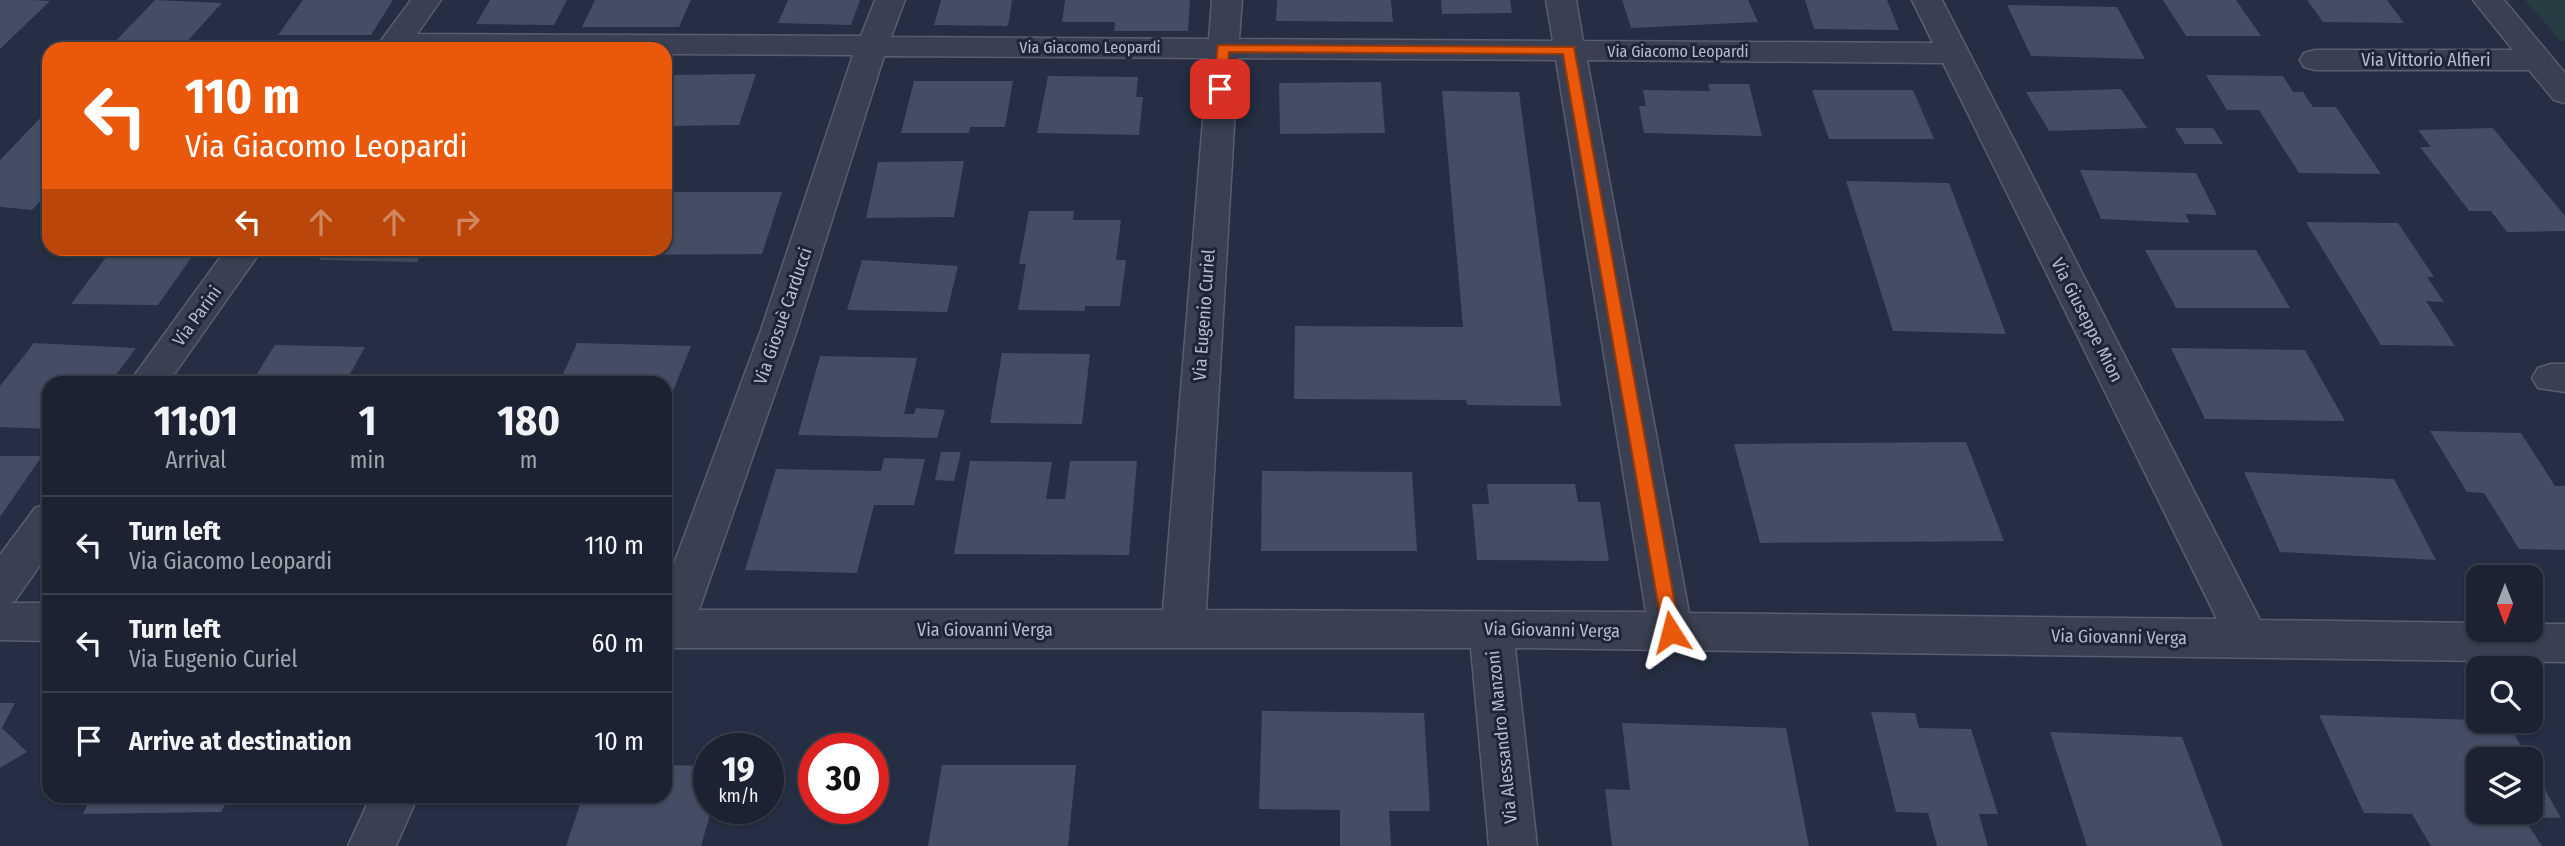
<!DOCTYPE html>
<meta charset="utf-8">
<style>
body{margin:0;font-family:"Fira Sans Condensed",sans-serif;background:#292f3e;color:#f1f3f6;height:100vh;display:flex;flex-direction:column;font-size:26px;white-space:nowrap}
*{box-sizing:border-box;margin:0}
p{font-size:23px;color:#a0a4ac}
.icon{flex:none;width:38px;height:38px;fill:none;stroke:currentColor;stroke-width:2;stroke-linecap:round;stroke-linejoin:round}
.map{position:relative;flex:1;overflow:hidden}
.drawer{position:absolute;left:42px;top:376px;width:630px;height:427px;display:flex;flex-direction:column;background:#1c2232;border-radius:21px;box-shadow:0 2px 5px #0004,0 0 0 2px #3a3f4d}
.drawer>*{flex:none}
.banner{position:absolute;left:42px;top:42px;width:630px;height:214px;border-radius:21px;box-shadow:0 2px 5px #0004,0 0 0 2px #3a3f4d;background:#ea580c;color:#fff;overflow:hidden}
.needle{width:46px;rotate:180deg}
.controls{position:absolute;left:2466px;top:565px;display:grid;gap:14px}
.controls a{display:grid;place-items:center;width:77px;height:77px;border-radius:14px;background:#1c2232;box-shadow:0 2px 5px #0004,0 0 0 2px #3a3f4d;font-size:35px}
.speed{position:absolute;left:693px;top:733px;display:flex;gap:14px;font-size:35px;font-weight:700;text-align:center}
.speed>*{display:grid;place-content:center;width:91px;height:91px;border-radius:50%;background:#1c2232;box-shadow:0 2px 5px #0004,0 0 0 2px #3a3f4d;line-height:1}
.speed small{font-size:18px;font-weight:400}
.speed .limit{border:10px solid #d22;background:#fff;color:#111}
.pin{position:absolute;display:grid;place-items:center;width:60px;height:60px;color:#fff;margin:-30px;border-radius:14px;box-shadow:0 4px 10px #0006}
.me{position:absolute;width:77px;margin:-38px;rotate:351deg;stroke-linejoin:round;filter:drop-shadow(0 0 5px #0008)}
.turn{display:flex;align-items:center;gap:24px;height:147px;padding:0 28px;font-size:32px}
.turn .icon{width:91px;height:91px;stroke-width:2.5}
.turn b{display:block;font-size:49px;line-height:60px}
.lanes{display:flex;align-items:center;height:66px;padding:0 28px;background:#0003;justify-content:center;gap:35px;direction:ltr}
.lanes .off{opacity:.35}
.eta{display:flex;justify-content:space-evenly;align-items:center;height:119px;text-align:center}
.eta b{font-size:42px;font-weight:700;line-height:49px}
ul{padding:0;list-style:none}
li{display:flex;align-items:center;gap:21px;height:98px;padding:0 28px;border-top:2px solid #3a3f4d}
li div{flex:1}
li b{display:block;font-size:26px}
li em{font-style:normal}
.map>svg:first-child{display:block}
.green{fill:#273c43}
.building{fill:#444d64}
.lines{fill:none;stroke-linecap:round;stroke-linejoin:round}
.street-casing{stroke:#585e6f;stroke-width:3}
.street{fill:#3a4051;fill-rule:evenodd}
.route{fill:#ea580c;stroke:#983908;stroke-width:2}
.labels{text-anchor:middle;stroke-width:6;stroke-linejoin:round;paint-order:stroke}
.far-street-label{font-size:16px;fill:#b7bccc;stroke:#1e2537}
.street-label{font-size:18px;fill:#b7bccc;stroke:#1e2537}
</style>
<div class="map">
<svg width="2565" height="846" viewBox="0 0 2565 846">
<rect width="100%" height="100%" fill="#252e42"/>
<path class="green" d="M2525,0H2565V41H2561Z"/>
<path class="building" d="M0,0H31L50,1L0,49Z
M155,0L222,3L180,49H108Z
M303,0H393L371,35H278Z
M490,0H567L554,25L476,24Z
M595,0H691L679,27H582Z
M788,0H860L851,25L778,23Z
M941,0H1012L1009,21L1007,26L934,25Z
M1065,0H1190L1188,31H1114L1115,22H1062Z
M1277,0H1391L1393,22L1276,21Z
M1441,0H1510L1512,13L1442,14Z
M1622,0H1748L1758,22L1631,28Z
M1805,0H1887L1899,30L1814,29Z
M2163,0H2236L2261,36H2186Z
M2307,0H2387L2404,23L2323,22Z
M2007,5L2117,7L2145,59L2031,56Z
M756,74L739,125L665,126V75Z
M2206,75L2283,76L2293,92H2303L2313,107H2336L2381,174L2299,173L2259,110H2227Z
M1048,76L1138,77L1136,97H1143L1139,135L1037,133Z
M914,81H1013L1005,127H970L969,133H901Z
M1381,82L1385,133L1280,134L1279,83Z
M1708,84H1749L1762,136L1644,133L1639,106H1646L1643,90L1710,91Z
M2121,89L2147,128L2049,131L2026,92Z
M1812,90H1913L1934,139H1829Z
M1442,91L1519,92L1561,406L1467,405L1466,400L1294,399L1295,326L1463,327Z
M49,109V192L32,210L0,207V160Z
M2175,128H2213L2223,144H2185Z
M2493,128L2565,216V231L2507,232L2491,211H2469L2420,147H2431L2418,130Z
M964,161L954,217L866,218L878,162Z
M2080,170L2196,173L2217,215L2185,214L2190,223L2101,219Z
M1846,181L1949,183L2006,334L1893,331Z
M665,192H782L762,254L618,255L620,248H665Z
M1029,211H1074L1073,220H1121L1116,260H1126L1120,306H1085V311L1018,310L1026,264H1019Z
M2306,222L2398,223L2434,277H2427L2444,302L2426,301L2455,346L2381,345Z
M113,248H198L158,305L71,304Z
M326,248H424L417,262L319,260Z
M2145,250H2256L2290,308H2176Z
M862,260L958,266L947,312L847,310Z
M34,343L136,348L110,383H49V429L0,427V386Z
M577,343L691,346L665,411V383H559Z
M275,345L365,347L345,383H251Z
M2171,348L2305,350L2345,421L2205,419Z
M1002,353L1090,354L1082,424L990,423Z
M820,356L917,358L904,414H914L916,408L945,410L937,438L798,435Z
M2430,431L2521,433L2555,486H2565V550L2519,549L2484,493L2467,492Z
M1966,442L2004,541L1760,543L1734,444Z
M941,452H961L954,481L935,480Z
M0,456H42L0,517Z
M884,458L925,459L914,505H874L857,573L745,570L776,469L881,471Z
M970,461L1052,462L1046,499H1065L1070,461H1137L1129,555L954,554Z
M1262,471L1412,472L1417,551H1261Z
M2244,472L2394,479L2436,560L2280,552Z
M1487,484H1575L1578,502H1600L1609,561L1477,560L1472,504H1489Z
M0,703H15L2,728L27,752L0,768Z
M1262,711L1424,713L1430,811H1389L1391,846H1340V810L1259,809Z
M1871,712L1915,713L1919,728L1971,729L1998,814H1979L1988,846H1937L1928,813L1896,812Z
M2319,715L2507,721L2529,760H2478V812H2530V763L2561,818L2523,817L2542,846H2431L2412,814L2364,813Z
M1622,723L1786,728L1809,846H1612L1605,789L1630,790Z
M2050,732L2182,737L2223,846H2087Z
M665,765L709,766V808H712L701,846H566L583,796H665Z
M942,765H1076L1068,846H928Z
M92,796H229L221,812L83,814Z"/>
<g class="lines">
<defs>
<path id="street" d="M411,0H441L417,34L861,36L875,0H905L891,37L1209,39L1212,0H1242L1239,39L1553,41L1546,0H1576L1583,41L1933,43L1912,0H1942L2260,620L2478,623V630H2530V624H2565V662L1515,648L1537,846H1489L1471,648H665V588L761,330L853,55L665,54V49H375ZM884,56L1208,58L1163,610H699L797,330ZM1238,58L1556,60L1646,612L1206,610ZM1587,60L1943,63L2217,619L1689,613Z
M2473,0H2504L2565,73V103L2554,100L2529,70H2315L2304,67L2300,60L2304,53L2315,50H2513Z
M227,248H263L168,383H129Z
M2551,364H2565V392L2538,388L2532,378L2538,368Z
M49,503V552L15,601L10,603H49V641L0,640V555L35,508Z
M371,796H418L396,846H348Z"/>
</defs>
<use href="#street" class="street-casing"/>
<use href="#street" class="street"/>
</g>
<path class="route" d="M1218,45L1574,47L1680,632L1678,637H1665L1663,632L1563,54L1229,52L1226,89L1220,94L1213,89Z"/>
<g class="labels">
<g class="far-street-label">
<text x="1090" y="53">Via Giacomo Leopardi</text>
<text x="1678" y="57">Via Giacomo Leopardi</text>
</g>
<g class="street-label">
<text x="2426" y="66">Via Vittorio Alfieri</text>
<text transform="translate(1204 315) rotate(-86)" y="6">Via Eugenio Curiel</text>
<text transform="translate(197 316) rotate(-54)" y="6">Via Parini</text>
<text transform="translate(783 316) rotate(-71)" y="6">Via Giosuè Carducci</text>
<text transform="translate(2087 320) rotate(63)" y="6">Via Giuseppe Mion</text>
<text x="985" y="636">Via Giovanni Verga</text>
<text transform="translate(1552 630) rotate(1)" y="6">Via Giovanni Verga</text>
<text transform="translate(2119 637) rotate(1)" y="6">Via Giovanni Verga</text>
<text transform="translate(1502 737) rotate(-96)" y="6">Via Alessandro Manzoni</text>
</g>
</g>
</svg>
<div class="controls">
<a><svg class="needle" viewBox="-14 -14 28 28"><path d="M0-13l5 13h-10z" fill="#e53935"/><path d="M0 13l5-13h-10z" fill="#a0a4ac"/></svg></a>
<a><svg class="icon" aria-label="search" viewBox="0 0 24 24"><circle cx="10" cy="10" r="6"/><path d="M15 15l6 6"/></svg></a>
<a><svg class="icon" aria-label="layers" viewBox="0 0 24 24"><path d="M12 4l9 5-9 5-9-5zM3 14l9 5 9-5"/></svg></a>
</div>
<div class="speed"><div>19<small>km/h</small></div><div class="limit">30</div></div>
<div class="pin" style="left:1220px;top:89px;background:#d93025"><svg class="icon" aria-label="arrive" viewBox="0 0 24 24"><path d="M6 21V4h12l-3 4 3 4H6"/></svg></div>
<svg class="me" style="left:1671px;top:632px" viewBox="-20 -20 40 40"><path d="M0-17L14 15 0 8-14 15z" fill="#ea580c" stroke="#fff" stroke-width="4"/></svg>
<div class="banner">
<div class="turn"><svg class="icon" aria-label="left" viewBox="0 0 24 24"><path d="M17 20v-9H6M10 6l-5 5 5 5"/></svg><div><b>110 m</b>Via Giacomo Leopardi</div></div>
<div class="lanes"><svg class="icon" aria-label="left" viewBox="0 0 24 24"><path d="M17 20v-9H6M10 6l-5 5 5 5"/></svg><svg class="icon off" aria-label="ahead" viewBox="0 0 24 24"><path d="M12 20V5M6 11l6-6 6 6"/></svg><svg class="icon off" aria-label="ahead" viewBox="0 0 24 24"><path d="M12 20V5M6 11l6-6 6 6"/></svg><svg class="icon off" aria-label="right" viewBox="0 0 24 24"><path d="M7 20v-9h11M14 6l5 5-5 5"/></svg></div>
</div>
<section class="drawer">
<div class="eta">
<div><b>11:01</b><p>Arrival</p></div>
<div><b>1</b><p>min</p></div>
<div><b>180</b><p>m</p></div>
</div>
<ul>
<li><svg class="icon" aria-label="left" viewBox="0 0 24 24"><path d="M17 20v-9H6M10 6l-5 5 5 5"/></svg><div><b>Turn left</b><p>Via Giacomo Leopardi</p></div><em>110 m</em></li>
<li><svg class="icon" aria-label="left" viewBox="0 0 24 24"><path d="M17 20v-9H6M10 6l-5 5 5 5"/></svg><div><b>Turn left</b><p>Via Eugenio Curiel</p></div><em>60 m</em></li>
<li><svg class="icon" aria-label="arrive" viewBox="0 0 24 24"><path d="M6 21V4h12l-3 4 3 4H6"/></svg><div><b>Arrive at destination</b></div><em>10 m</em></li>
</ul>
</section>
</div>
